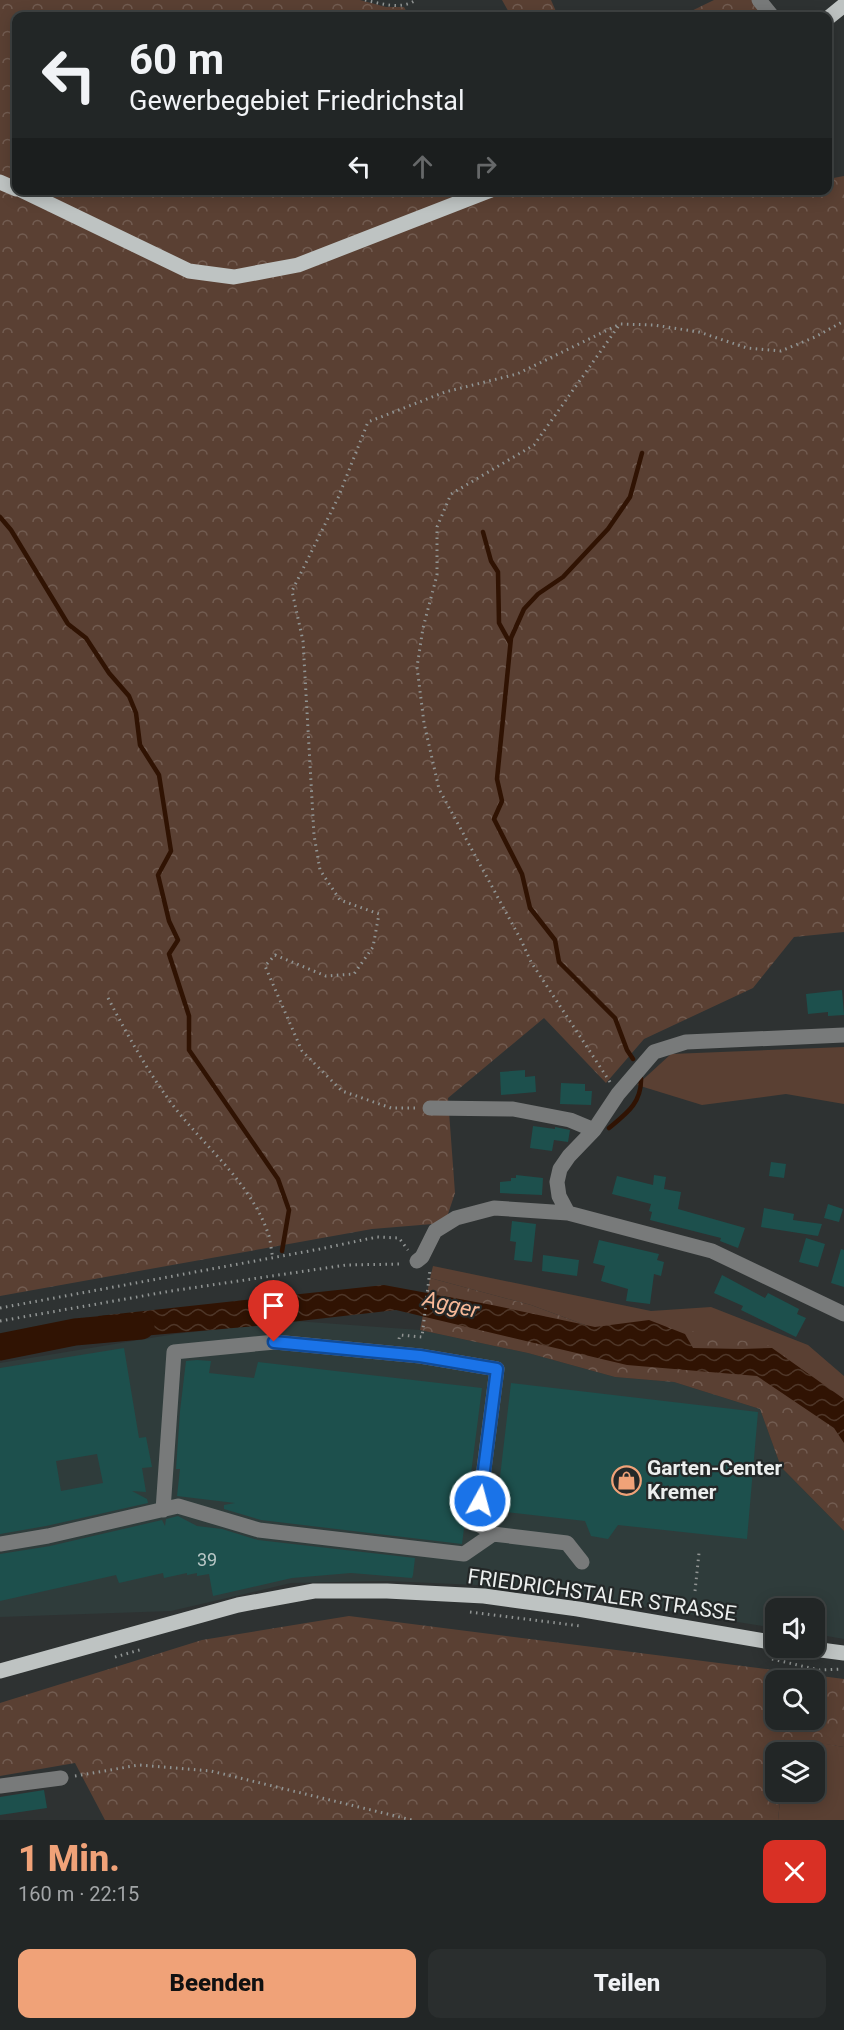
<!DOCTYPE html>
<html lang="de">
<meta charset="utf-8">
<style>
body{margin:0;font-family:Roboto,sans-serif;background:#2a2e2e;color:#f1f3f6;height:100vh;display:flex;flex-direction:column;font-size:22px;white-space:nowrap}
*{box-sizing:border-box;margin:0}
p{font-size:20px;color:#a2a5a7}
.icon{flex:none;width:33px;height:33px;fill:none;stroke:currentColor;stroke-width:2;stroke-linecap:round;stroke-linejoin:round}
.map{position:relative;height:1820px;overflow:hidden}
.details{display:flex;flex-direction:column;background:#222626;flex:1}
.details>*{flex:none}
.banner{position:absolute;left:12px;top:12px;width:820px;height:183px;border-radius:12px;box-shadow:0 3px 15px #0003,0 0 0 2px #3f4343;background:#222626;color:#f1f3f6;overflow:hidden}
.fabs{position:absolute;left:765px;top:1598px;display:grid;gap:12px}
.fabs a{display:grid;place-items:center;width:60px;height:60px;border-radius:12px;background:#222626;box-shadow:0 3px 15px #0003,0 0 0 2px #3f4343;font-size:30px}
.pin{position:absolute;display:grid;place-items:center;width:51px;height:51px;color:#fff;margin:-62px -26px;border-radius:50% 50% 50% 0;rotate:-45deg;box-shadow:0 0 6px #0007}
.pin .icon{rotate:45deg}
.me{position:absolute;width:66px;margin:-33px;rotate:7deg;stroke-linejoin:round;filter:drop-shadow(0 0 4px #0008)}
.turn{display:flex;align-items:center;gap:21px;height:126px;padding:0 18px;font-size:27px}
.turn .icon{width:78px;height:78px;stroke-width:2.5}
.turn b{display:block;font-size:42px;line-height:51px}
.lanes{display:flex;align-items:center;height:57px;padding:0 18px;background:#0003;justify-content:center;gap:30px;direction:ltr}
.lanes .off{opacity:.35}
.round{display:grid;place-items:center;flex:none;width:63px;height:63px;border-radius:12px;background:#2a2e2e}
.summary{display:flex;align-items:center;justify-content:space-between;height:102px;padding:0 18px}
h1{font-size:36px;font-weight:800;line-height:45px;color:#f0a278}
.cta{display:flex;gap:12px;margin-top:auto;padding:12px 18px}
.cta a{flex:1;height:69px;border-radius:12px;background:#f0a278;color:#111;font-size:24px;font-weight:800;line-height:69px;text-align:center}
.cta a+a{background:#2a2e2e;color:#f1f3f6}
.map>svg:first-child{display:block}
.built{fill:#2f3c3b}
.green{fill:#5a4033}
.forest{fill:url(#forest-crowns);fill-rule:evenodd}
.water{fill:url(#water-waves)}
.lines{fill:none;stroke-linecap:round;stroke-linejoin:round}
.stream{stroke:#301303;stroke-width:4.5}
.river{stroke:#301303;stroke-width:27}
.building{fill:#1d504d;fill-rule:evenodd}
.path{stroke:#919594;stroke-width:3;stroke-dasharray:1.5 4.5;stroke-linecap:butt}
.minor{stroke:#787a7a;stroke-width:15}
.major{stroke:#bec3c2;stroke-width:15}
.route-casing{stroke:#114b97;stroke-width:15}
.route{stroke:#1a73e8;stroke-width:10}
.labels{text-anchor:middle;stroke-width:4.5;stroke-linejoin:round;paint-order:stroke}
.number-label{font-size:18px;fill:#b8c7c6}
.poi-label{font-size:21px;font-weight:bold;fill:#ecefee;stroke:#242828;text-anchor:start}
.street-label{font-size:21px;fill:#ecefee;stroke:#242828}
.water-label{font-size:22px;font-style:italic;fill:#f7b998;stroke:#242828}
</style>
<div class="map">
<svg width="844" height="1820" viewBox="0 0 844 1820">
<defs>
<pattern id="forest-crowns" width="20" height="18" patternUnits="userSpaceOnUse" patternTransform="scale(1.5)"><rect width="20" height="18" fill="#5a4033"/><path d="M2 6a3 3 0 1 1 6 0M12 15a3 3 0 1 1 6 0" fill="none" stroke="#725c51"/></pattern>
<pattern id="water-waves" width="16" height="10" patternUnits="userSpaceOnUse" patternTransform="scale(1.5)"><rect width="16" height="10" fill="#301303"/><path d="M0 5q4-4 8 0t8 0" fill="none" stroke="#4e3628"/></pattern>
</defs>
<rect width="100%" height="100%" fill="#2e3232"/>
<path class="built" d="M295,1321L420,1330L528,1353L615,1377L674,1382L760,1409L781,1467L844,1531V1639L815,1634L814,1608H776L775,1628L519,1587L387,1581L291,1583L171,1611L0,1617V1363L175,1334Z"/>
<path class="green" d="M844,1047V1104L786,1094L702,1105L637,1085L671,1054Z
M433,1266L651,1311L711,1307L808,1345L844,1376V1402L596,1329L531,1305L430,1278Z
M785,1737L844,1747V1820H778L781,1791H814V1752H784Z"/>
<path class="forest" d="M0,0H360L386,7H404L409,16H16V190H718L721,197L757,191L828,190V179L844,176V932L794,937L753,988L644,1039L606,1083L544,1018L448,1098L455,1193L445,1223L372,1229L0,1296Z
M502,0H551L558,16H511Z
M714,0H755L767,16H681Z
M430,1278L531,1305L596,1329L657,1325L772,1346L844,1402V1531L781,1467L760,1409L674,1382L615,1377L528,1353L420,1330Z
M349,1616L844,1679V1747L785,1738L784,1752H776V1791H781L778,1820H105L75,1763L0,1776V1703L202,1640ZM776,1680H814V1719H776Z"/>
<path class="water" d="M384,1285L492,1305L595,1327L649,1320L685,1334L693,1348L742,1349L772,1348L844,1399V1443L834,1428L757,1376L627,1365L396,1310L256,1326L108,1339L98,1316Z"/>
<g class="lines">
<path class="stream" d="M0,517L11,530L68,624L86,638L109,673L129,696L136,713L140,745L159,775L171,851L158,875L169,921L178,940L169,954L189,1016V1050L278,1179L289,1210L282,1251
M483,532L491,561L498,572L499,623L510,643
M633,1059L627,1050L615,1018L559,962L555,940L530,908L522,874L494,819L502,801L497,779L511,638L524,609L538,594L563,577L608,529L630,497L642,453
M609,1128C626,1114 642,1103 641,1078"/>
<path class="river" d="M0,1347L75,1332L141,1326"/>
</g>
<path class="building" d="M842,990L844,1015L828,1016V1012L808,1014L806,994Z
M525,1070V1077L535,1076L536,1092L501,1095L500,1072Z
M561,1083L585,1084V1091H592L591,1105L560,1104Z
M533,1126L555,1129V1127L570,1130L568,1142L554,1140L552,1151L530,1148Z
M771,1162L786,1164L784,1178L769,1176Z
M516,1175L543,1178L542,1195L500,1193V1182L511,1181V1178H516Z
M654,1175L666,1177L664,1189L681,1192L678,1209L745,1228L738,1248L720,1241L721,1238L650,1220L652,1212L649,1211L651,1204L612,1194L617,1176L653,1185Z
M828,1204L843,1209L839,1222L824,1218Z
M764,1208L794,1214L793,1220L822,1224L818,1236L761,1227Z
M512,1221L536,1224L532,1262L514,1260L516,1242L510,1241Z
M806,1238L825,1244L818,1267L799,1262Z
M599,1240L659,1254L657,1260L664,1262L661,1276L654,1274L650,1304L626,1301L628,1289L601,1281L605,1266L593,1263Z
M841,1249L844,1250V1287L831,1283Z
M543,1255L579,1260L577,1276L542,1271Z
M722,1275L765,1298L768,1293L799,1309L797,1314L806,1318L796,1337L741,1310L743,1306L714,1293Z
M124,1348L139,1438L146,1437L152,1467L142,1468L146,1492L132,1491L147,1499L148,1503L46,1526L0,1534V1368ZM97,1454L103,1483L61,1491L56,1461Z
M197,1360L211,1361L209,1373L254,1378L258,1362L482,1388L462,1544L261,1520L224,1509V1505L235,1503L177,1496L180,1469H176L180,1411L186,1361Z
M511,1383L758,1412L747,1539L618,1525L608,1539L591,1536L585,1521L496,1511Z
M178,1516L197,1526L222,1529L258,1540L415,1558L413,1575L412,1578L351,1573L292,1578L213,1596L209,1574L197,1576V1573L187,1575V1573L164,1578L163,1573L119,1583L116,1575L0,1601V1554L50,1546L162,1520L165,1526L166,1519Z
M44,1790L47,1808L0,1815V1797Z"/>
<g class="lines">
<path class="path" d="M365,0C382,4 401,10 416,0
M108,998C128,1036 149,1074 175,1108C207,1149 252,1184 269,1236C271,1243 271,1251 273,1258
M610,1082L531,962L521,940L439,789L424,723L417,667L423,628L437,575V527L451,494L534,445L620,324
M415,1108H391L342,1091L302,1051L265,966L275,955L326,976L354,974L373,947L379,914L340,900L320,870L314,835L303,641L292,591L338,498L368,422L445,392L517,374L620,324L654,325L699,332L747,348L781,351L815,337L844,321
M0,1308L320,1249L377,1237L399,1238L408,1250
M0,1321L171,1291L346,1265L403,1264
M399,1339L400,1335L422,1337L430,1270
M695,1591L699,1553
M470,1612L580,1626
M115,1657L143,1649
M772,1659L819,1670L842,1669
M75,1776L139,1765L211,1771L412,1820"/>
<path class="minor" d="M759,0L772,16
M430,1108L513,1109L570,1120L594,1130
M568,1213L559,1196L557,1182L560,1169L569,1156L594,1130L618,1094L654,1052L686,1042L844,1035
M417,1261L422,1257L435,1231L456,1218L494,1208L568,1213L712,1251L844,1314
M163,1510L174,1352L275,1342L420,1356L497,1369L477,1523L493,1534L567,1543L582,1562
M0,1544L48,1536L178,1506L259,1530L464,1554L493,1534
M0,1786L61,1778"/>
<path class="major" d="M828,18L844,5
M0,182L16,189
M21,190L189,271L234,277L298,265L491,190
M798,1647L844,1653
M0,1671L238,1605L314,1591H387L484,1596L578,1609L776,1643"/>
</g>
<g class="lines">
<defs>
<path id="route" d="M274,1342L420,1356L497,1369L480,1501"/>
</defs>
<use href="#route" class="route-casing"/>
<use href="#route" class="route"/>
</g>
<defs>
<symbol id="shop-ring" viewBox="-11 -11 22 22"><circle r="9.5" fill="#242828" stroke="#f0a278" stroke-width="1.5"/><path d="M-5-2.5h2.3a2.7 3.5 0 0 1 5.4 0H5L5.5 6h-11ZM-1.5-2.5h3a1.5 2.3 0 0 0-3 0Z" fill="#f0a278"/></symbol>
</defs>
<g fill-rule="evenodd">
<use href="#shop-ring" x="610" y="1464" width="33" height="33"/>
</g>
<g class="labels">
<g class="number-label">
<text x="207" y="1566">39</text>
</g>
<g class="poi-label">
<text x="647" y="1475">Garten-Center<tspan x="647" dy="24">Kremer</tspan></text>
</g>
<g class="street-label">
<text transform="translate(602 1595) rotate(8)" y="7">FRIEDRICHSTALER STRASSE</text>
</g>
<g class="water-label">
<text transform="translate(451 1304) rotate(13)" y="8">Agger</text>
</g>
</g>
</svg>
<div class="fabs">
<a><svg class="icon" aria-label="sound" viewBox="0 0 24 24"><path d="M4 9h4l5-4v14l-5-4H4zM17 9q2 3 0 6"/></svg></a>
<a><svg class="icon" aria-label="search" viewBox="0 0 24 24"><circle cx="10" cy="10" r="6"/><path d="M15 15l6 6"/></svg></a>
<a><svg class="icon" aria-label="layers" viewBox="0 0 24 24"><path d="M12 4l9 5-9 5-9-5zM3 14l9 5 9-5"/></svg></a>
</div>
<div class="pin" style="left:274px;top:1342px;background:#d93025"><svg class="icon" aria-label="arrive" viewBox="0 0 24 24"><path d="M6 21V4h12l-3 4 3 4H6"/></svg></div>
<svg class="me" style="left:480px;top:1501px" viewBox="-20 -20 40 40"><circle r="17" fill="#1a73e8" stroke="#fff" stroke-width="3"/><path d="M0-11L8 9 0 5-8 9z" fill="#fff"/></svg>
<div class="banner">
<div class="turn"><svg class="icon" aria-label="left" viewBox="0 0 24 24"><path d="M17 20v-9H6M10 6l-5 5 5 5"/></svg><div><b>60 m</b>Gewerbegebiet Friedrichstal</div></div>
<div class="lanes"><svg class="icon" aria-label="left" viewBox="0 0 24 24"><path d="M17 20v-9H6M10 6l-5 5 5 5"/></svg><svg class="icon off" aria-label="ahead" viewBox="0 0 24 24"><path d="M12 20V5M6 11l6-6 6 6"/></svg><svg class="icon off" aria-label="right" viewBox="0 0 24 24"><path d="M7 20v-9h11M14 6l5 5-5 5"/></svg></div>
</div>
</div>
<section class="details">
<div class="summary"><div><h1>1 Min.</h1><p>160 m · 22:15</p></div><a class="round" style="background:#d93025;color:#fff"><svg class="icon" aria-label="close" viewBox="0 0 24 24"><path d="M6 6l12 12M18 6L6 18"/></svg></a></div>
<div class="cta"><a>Beenden</a><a>Teilen</a></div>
</section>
